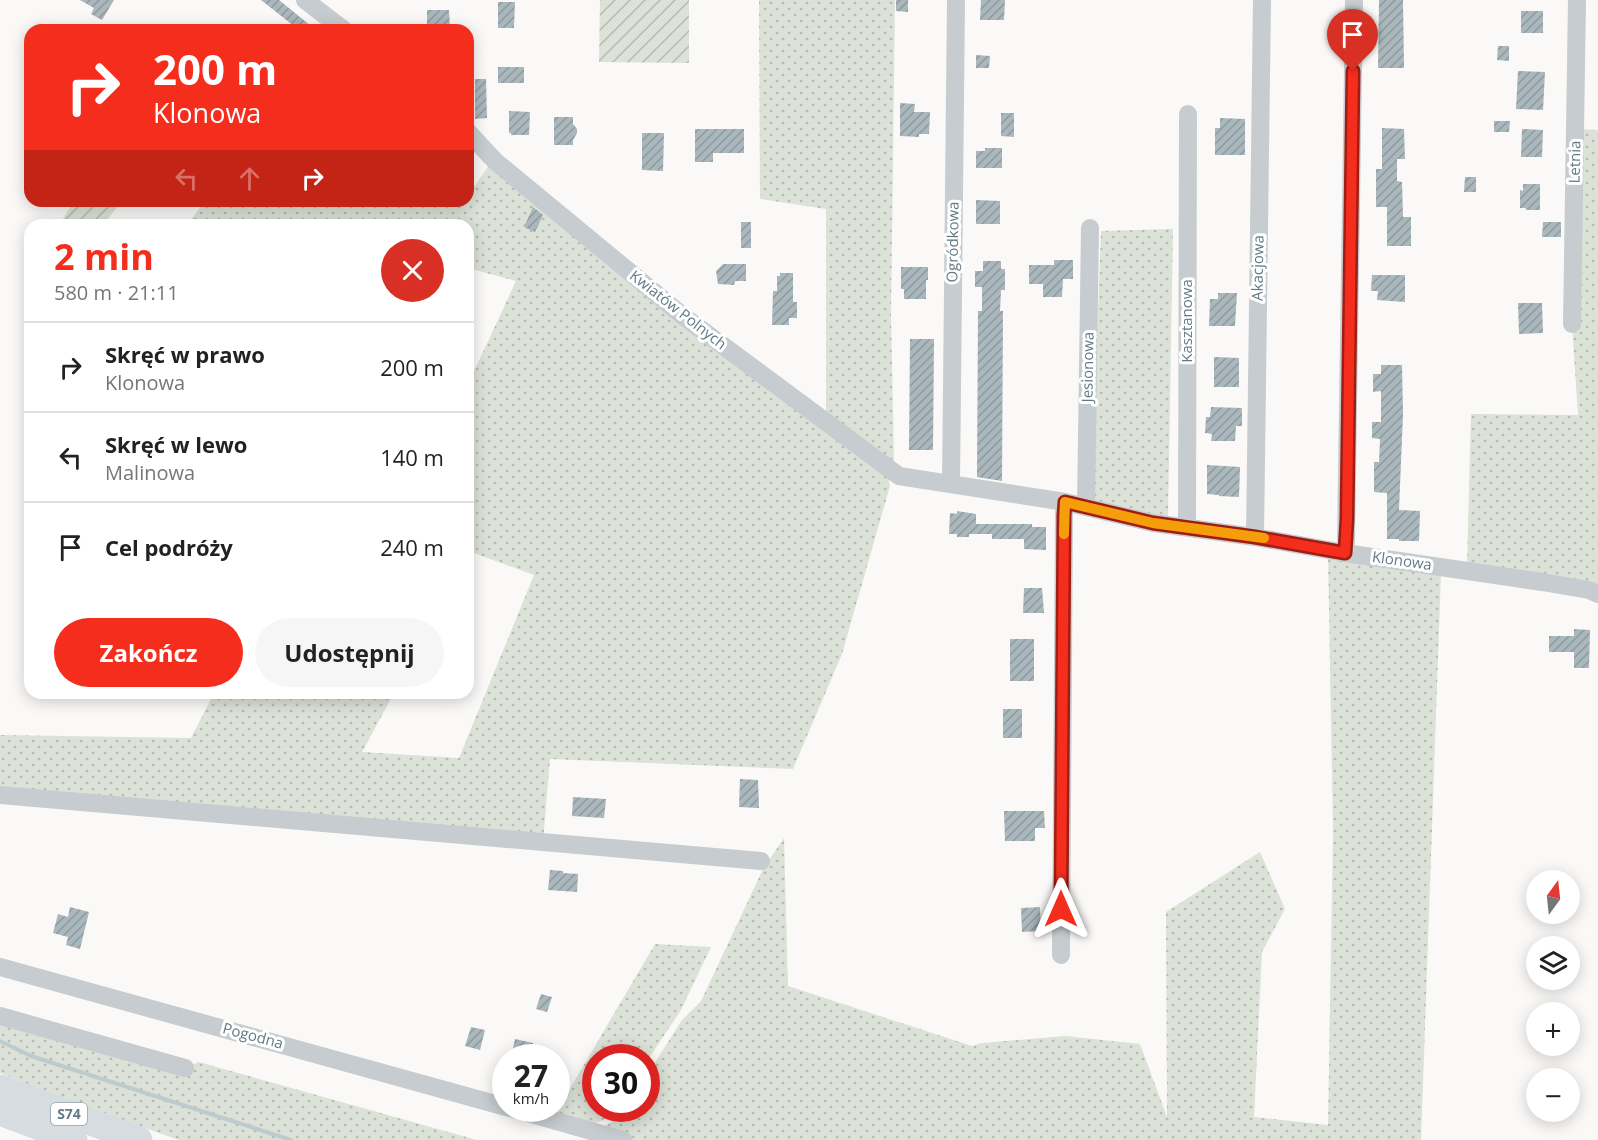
<!DOCTYPE html>
<html lang="pl">
<meta charset="utf-8">
<style>
body{margin:0;font-family:"Open Sans",sans-serif;background:#f6f6f6;color:#222;height:100vh;display:flex;flex-direction:column;font-size:22px;white-space:nowrap}
*{box-sizing:border-box;margin:0}
p{font-size:20px;color:#767676}
.icon{flex:none;width:33px;height:33px;fill:none;stroke:currentColor;stroke-width:2;stroke-linecap:round;stroke-linejoin:round}
.map{position:relative;flex:1;overflow:hidden}
.sheet{position:absolute;left:24px;top:219px;width:450px;height:480px;display:flex;flex-direction:column;background:#fff;border-radius:18px;box-shadow:0 3px 15px #0003}
.sheet>*{flex:none}
.guide{position:absolute;left:24px;top:24px;width:450px;height:183px;border-radius:18px;box-shadow:0 3px 15px #0003;background:#f52d1c;color:#fff;overflow:hidden}
.needle{width:39px;rotate:15deg}
.controls{position:absolute;left:1526px;top:870px;display:grid;gap:12px}
.controls a{display:grid;place-items:center;width:54px;height:54px;border-radius:50%;background:#fff;box-shadow:0 3px 15px #0003;font-size:30px}
.speed{position:absolute;left:492px;top:1044px;display:flex;gap:12px;font-size:30px;font-weight:700;text-align:center}
.speed>*{display:grid;place-content:center;width:78px;height:78px;border-radius:50%;background:#fff;box-shadow:0 3px 15px #0003;line-height:1}
.speed small{font-size:15px;font-weight:400}
.speed .limit{border:9px solid #d22;background:#fff;color:#111}
.pin{position:absolute;display:grid;place-items:center;width:51px;height:51px;color:#fff;margin:-62px -26px;border-radius:50% 50% 50% 0;rotate:-45deg;box-shadow:0 0 6px #0007}
.pin .icon{rotate:45deg}
.me{position:absolute;width:66px;margin:-33px;rotate:0deg;stroke-linejoin:round;filter:drop-shadow(0 0 4px #0008)}
.turn{display:flex;align-items:center;gap:21px;height:126px;padding:0 30px;font-size:27px}
.turn .icon{width:78px;height:78px;stroke-width:2.5}
.turn b{display:block;font-size:42px;line-height:51px}
.lanes{display:flex;align-items:center;height:57px;padding:0 30px;background:#0003;justify-content:center;gap:30px;direction:ltr}
.lanes .off{opacity:.35}
.round{display:grid;place-items:center;flex:none;width:63px;height:63px;border-radius:32px;background:#f6f6f6}
.headline{display:flex;align-items:center;justify-content:space-between;height:102px;padding:0 30px}
h1{font-size:36px;font-weight:700;line-height:45px;color:#f52d1c}
.cta{display:flex;gap:12px;margin-top:auto;padding:12px 30px}
.cta a{flex:1;height:69px;border-radius:36px;background:#f52d1c;color:#fff;font-size:24px;font-weight:700;line-height:69px;text-align:center}
.cta a+a{background:#f6f6f6;color:#222}
ul{padding:0;list-style:none}
li{display:flex;align-items:center;gap:18px;height:90px;padding:0 30px;border-top:2px solid #e0e0e0}
li div{flex:1}
li b{display:block;font-size:22px}
li em{font-style:normal}
.map>svg:first-child{display:block}
.grass{fill:url(#grass-dots)}
.garden{fill:url(#garden-furrows)}
.lines{fill:none;stroke-linecap:round;stroke-linejoin:round}
.stream{stroke:#bcccce;stroke-width:4}
.building{fill:url(#building-hatch)}
.minor{stroke:#c6cccf;stroke-width:18}
.highway{stroke:#d6dcdf;stroke-width:27}
.route-casing{stroke:#9f1d12;stroke-width:15}
.route{stroke:#f52d1c;stroke-width:10}
.slow{stroke:#f59e0b;stroke-width:10}
.labels{text-anchor:middle;stroke-width:6;stroke-linejoin:round;paint-order:stroke}
.shield{fill:#fff;stroke:#90a2aa;stroke-width:1.5}
.shield-label{font-size:14px;font-weight:bold;fill:#617a85}
.street-label{font-size:15px;fill:#617a85;stroke:#fff}
</style>
<div class="map">
<svg width="1598" height="1140" viewBox="0 0 1598 1140">
<defs>
<pattern id="grass-dots" width="8" height="8" patternUnits="userSpaceOnUse" patternTransform="scale(1.5)"><rect width="8" height="8" fill="#dce2d7"/><path d="M2 2h.1M6 6h.1" fill="none" stroke="#b6bcb4" stroke-width="1.8" stroke-linecap="round"/></pattern>
<pattern id="garden-furrows" width="10" height="10" patternUnits="userSpaceOnUse" patternTransform="scale(1.5)"><rect width="10" height="10" fill="#dce2d7"/><path d="M-1 1l2-2M0 10L10 0M9 11l2-2" fill="none" stroke="#b6bcb4"/></pattern>
<pattern id="building-hatch" width="6" height="6" patternUnits="userSpaceOnUse" patternTransform="scale(1.5)"><rect width="6" height="6" fill="#aab7bc"/><path d="M-1 1l2-2M0 6l6-6M5 7l2-2" fill="none" stroke="#8e9a9e"/></pattern>
</defs>
<rect width="100%" height="100%" fill="#faf9f7"/>
<path class="grass" d="M759,0H895L891,314L894,465L826,416V209L760,199Z
M1576,129L1598,130V588L1467,566L1471,414L1578,415L1572,324Z
M489,165L888,477L890,486L842,654L793,769L550,759L543,842L0,795V735L191,738L214,693H394L362,752L459,758L534,575L471,552L468,557V384L516,281L468,268V225H187L205,201H454L463,204L465,201H468V196Z
M1173,229L1168,518L1091,501L1101,231Z
M1328,554L1441,573L1421,1140H623L594,1132L619,1118L625,1109L646,1108L647,1075L682,1020L701,1001L763,869L784,838L788,986L972,1046L982,1043L1065,1036L1140,1044L1167,1117L1166,912L1260,852L1285,909L1262,952L1254,1117L1328,1125L1333,830Z
M655,944L711,947L681,1010L647,1061L646,1058H596V1108L614,1109C597,1133 578,1122 555,1114Z
M0,1008L186,1067L199,1062L477,1140H179L74,1103L0,1073Z"/>
<path class="garden" d="M600,0H689V63L599,62Z
M74,201H122L103,225H59Z"/>
<g class="lines">
<path class="stream" d="M0,1041L31,1056L291,1140"/>
</g>
<path class="building" d="M80,0H114L102,20L91,14L94,8Z
M261,0H279L316,30H299Z
M896,0H908V12L896,11Z
M981,0H1005L1004,20H980Z
M1379,0H1403L1404,68H1378Z
M498,2H515L514,28H498Z
M427,10H449L450,29H427Z
M1521,11H1543V33H1521Z
M1498,46H1509V61L1497,60Z
M976,55L990,56L989,68H976Z
M498,67H524V83H498Z
M1518,71L1545,72L1543,110L1516,109Z
M475,79H486L487,118L475,119Z
M900,103L915,104L914,112H930L929,134H919V137L900,136Z
M509,111L530,112L529,135H511V133H509Z
M1001,113H1014V137L1001,136Z
M554,117H573V124L577,129V133L573,140V145H554Z
M1220,118L1245,119V155H1215V128H1220Z
M1494,121H1510L1509,132H1494Z
M1382,128L1404,129L1405,159H1397V181L1402,182L1403,217H1411V246H1387V207H1376V169H1382Z
M695,129H744V153H713V162H695Z
M1522,129L1543,130L1542,157H1521Z
M642,133H664L663,171L642,170Z
M985,148H1002V168H976V151H985Z
M1465,177H1476V192H1464Z
M1523,184H1540V210H1527L1525,208H1520V190L1523,191Z
M976,200L1000,201V224H976Z
M533,207L543,215L535,232L524,227Z
M741,222H751V248H741Z
M1543,222H1561V237H1542Z
M1054,260H1073V279H1063L1062,297H1043V284H1029V265H1054Z
M983,261H1001V269H1005V290H1001L1000,311H1003L1002,481L977,477L978,311H982V287H975V271H983Z
M723,264H746V281H735L734,285L718,284L716,271Z
M901,267H928V280H926V299H904V289H901Z
M780,273H793V302H797V318H789V325H772L773,291H777V276H780Z
M1372,275H1405V302L1377,300L1378,291H1371Z
M1218,293H1237L1235,326H1209L1210,299H1218Z
M1518,303H1542L1543,333L1519,334Z
M910,339H934L933,450H909Z
M1214,357L1239,358V387H1214Z
M1381,365H1402L1403,414L1399,510L1420,511L1419,541H1399V539H1387V493L1374,492V462H1379L1380,439L1372,438V422H1381V391L1373,392V374H1381Z
M1211,407L1242,408V426H1236L1235,441H1211L1212,434L1205,433L1206,417H1210Z
M1207,465L1240,467L1239,497L1219,496V495L1207,494Z
M957,511L976,514V524H1032V527H1046V550L1024,549V539H992V534H969V537H957V534H949L950,513L957,514Z
M1024,588H1042L1044,613H1023Z
M1574,629L1590,630L1589,668H1574V652H1549V636H1574Z
M1010,639H1034V681H1010Z
M1003,709H1022V738H1003Z
M740,779L758,780L759,808L739,807Z
M573,797L606,799L604,818L572,816Z
M1004,811H1044L1045,828H1035V841H1005Z
M550,870L563,871V873L578,874L577,892L548,890Z
M70,907L89,912L80,949L66,945L68,937L53,933L58,914L68,917Z
M1040,907L1041,931L1022,932L1021,908Z
M541,994L552,997L547,1012L536,1009Z
M471,1027L485,1030L480,1050L465,1046Z
M515,1039L533,1043L530,1058H511Z"/>
<g class="lines">
<path class="minor" d="M305,0L344,30
M468,132L495,161L683,316L899,476L1065,502L1153,523L1255,537L1345,553L1542,582L1589,590L1598,594
M1572,324L1577,0
M951,484L956,0
M1086,506L1090,228
M1187,527L1188,114
M1255,537L1262,0
M1345,553L1346,542L1354,0
M0,795L761,861
M1061,955L1064,515L1065,502
M0,967L506,1107
M0,1016L185,1068
M510,1108L623,1140"/>
<path class="highway" d="M0,1088L139,1140
M0,1112L74,1140"/>
</g>
<g class="lines">
<defs>
<path id="route" d="M1061,909L1064,515L1065,502L1153,523L1255,537L1345,553L1347,519L1353,71"/>
</defs>
<use href="#route" class="route-casing"/>
<use href="#route" class="route"/>
<path class="slow" d="M1064,534L1065,502L1153,523L1264,538"/>
</g>
<g class="labels">
<rect class="shield" x="51" y="1103" width="36" height="22" rx="4.5"/>
<g class="shield-label">
<text x="69" y="1119">S74</text>
</g>
<g class="street-label">
<text transform="translate(1575 162) rotate(-89)" y="5">Letnia</text>
<text transform="translate(953 242) rotate(-89)" y="5">Ogródkowa</text>
<text transform="translate(1258 268) rotate(-89)" y="5">Akacjowa</text>
<text transform="translate(678 310) rotate(38)" y="5">Kwiatów Polnych</text>
<text transform="translate(1187 321) rotate(-90)" y="5">Kasztanowa</text>
<text transform="translate(1088 367) rotate(-89)" y="5">Jesionowa</text>
<text transform="translate(1402 561) rotate(8)" y="5">Klonowa</text>
<text transform="translate(253 1036) rotate(15)" y="5">Pogodna</text>
</g>
</g>
</svg>
<div class="controls">
<a><svg class="needle" viewBox="-14 -14 28 28"><path d="M0-13l5 13h-10z" fill="#e53935"/><path d="M0 13l5-13h-10z" fill="#767676"/></svg></a>
<a><svg class="icon" aria-label="layers" viewBox="0 0 24 24"><path d="M12 4l9 5-9 5-9-5zM3 14l9 5 9-5"/></svg></a>
<a>+</a>
<a>−</a>
</div>
<div class="speed"><div>27<small>km/h</small></div><div class="limit">30</div></div>
<div class="pin" style="left:1353px;top:71px;background:#d93025"><svg class="icon" aria-label="arrive" viewBox="0 0 24 24"><path d="M6 21V4h12l-3 4 3 4H6"/></svg></div>
<svg class="me" style="left:1061px;top:909px" viewBox="-20 -20 40 40"><path d="M0-17L14 15 0 8-14 15z" fill="#f52d1c" stroke="#fff" stroke-width="4"/></svg>
<div class="guide">
<div class="turn"><svg class="icon" aria-label="right" viewBox="0 0 24 24"><path d="M7 20v-9h11M14 6l5 5-5 5"/></svg><div><b>200 m</b>Klonowa</div></div>
<div class="lanes"><svg class="icon off" aria-label="left" viewBox="0 0 24 24"><path d="M17 20v-9H6M10 6l-5 5 5 5"/></svg><svg class="icon off" aria-label="ahead" viewBox="0 0 24 24"><path d="M12 20V5M6 11l6-6 6 6"/></svg><svg class="icon" aria-label="right" viewBox="0 0 24 24"><path d="M7 20v-9h11M14 6l5 5-5 5"/></svg></div>
</div>
<section class="sheet">
<div class="headline"><div><h1>2 min</h1><p>580 m · 21:11</p></div><a class="round" style="background:#d93025;color:#fff"><svg class="icon" aria-label="close" viewBox="0 0 24 24"><path d="M6 6l12 12M18 6L6 18"/></svg></a></div>
<ul>
<li><svg class="icon" aria-label="right" viewBox="0 0 24 24"><path d="M7 20v-9h11M14 6l5 5-5 5"/></svg><div><b>Skręć w prawo</b><p>Klonowa</p></div><em>200 m</em></li>
<li><svg class="icon" aria-label="left" viewBox="0 0 24 24"><path d="M17 20v-9H6M10 6l-5 5 5 5"/></svg><div><b>Skręć w lewo</b><p>Malinowa</p></div><em>140 m</em></li>
<li><svg class="icon" aria-label="arrive" viewBox="0 0 24 24"><path d="M6 21V4h12l-3 4 3 4H6"/></svg><div><b>Cel podróży</b></div><em>240 m</em></li>
</ul>
<div class="cta"><a>Zakończ</a><a>Udostępnij</a></div>
</section>
</div>
